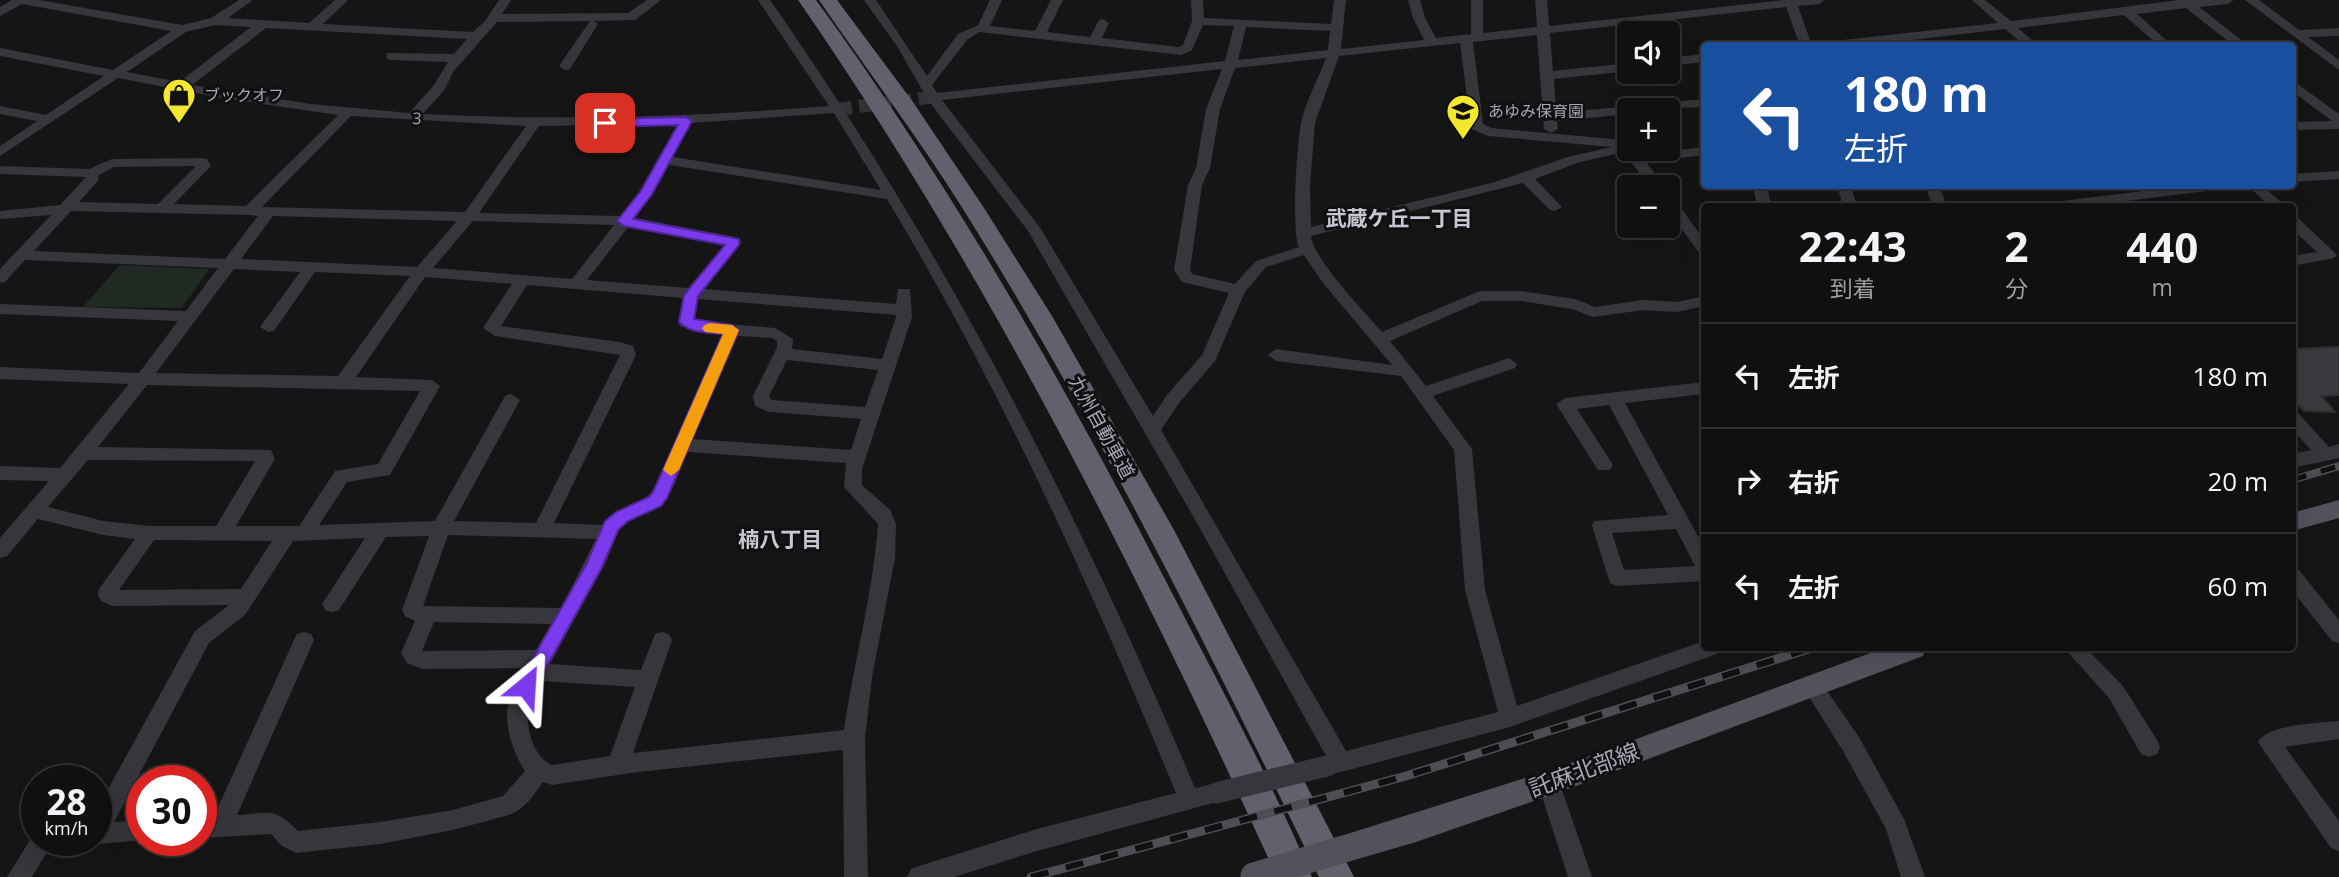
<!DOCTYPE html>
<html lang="ja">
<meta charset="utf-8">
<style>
body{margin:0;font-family:"Open Sans","Noto Sans JP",sans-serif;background:#1e1e1e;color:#f1f3f6;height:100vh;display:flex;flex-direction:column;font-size:26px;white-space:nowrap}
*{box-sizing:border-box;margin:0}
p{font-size:23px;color:#9c9d9f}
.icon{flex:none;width:38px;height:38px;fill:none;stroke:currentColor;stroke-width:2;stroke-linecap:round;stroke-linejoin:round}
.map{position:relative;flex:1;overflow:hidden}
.panel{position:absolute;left:1701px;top:203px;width:595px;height:448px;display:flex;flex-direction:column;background:#101010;border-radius:7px;box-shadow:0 7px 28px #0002,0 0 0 2px #303030}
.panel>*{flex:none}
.hud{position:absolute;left:1701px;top:42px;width:595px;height:147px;border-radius:7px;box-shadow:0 7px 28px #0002,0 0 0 2px #303030;background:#1a4fa0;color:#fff;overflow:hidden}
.controls{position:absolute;left:1617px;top:21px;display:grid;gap:14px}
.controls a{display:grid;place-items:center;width:63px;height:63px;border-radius:7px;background:#101010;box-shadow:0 7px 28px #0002,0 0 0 2px #303030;font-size:35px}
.speed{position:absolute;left:21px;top:765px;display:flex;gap:14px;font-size:35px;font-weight:700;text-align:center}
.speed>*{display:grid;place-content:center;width:91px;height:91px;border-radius:50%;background:#101010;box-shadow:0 7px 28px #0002,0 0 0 2px #303030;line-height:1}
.speed small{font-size:18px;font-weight:400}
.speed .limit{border:10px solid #d22;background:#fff;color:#111}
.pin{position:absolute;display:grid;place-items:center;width:60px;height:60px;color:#fff;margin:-30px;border-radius:14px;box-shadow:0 4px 10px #0006}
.me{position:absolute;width:77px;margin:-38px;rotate:27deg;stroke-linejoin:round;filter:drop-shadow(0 0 5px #0008)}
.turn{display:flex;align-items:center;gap:24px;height:147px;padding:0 28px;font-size:32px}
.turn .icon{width:91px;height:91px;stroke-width:2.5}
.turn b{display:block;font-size:49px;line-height:60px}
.eta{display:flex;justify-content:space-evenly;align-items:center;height:119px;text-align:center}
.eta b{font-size:42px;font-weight:700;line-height:49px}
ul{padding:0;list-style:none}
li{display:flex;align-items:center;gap:21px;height:105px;padding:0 28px;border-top:2px solid #303030}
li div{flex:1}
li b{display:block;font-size:26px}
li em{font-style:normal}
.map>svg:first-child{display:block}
.green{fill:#212923}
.building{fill:#3a3a3f;stroke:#302f33;stroke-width:2}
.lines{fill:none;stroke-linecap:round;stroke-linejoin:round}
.minor-tunnel{stroke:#323236;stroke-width:13;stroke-dasharray:13 7;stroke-linecap:butt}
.minor{fill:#36363c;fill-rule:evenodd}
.major{fill:#52525b;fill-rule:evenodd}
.highway{fill:#61616d;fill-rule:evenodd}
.rail-far1-casing{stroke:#4d4d55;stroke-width:8}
.rail-casing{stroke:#4d4d55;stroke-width:9}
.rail-far1{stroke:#101011;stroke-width:5;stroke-dasharray:15;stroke-linecap:butt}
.rail{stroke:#101011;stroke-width:6;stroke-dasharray:18;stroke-linecap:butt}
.minor-bridge{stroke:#36363c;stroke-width:21}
.major-bridge{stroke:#52525b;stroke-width:27}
.route{fill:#7c3aed;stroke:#51269a;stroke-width:2}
.slow{fill:#f59e0b}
.labels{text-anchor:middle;stroke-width:6;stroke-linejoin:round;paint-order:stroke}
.far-poi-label{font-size:16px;fill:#a6a7b7;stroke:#101011;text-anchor:start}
.far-street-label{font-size:16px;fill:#a6a7b7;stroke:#101011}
.street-label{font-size:19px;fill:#a6a7b7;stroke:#101011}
.neighbourhood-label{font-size:21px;font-weight:bold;fill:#c7c7d3;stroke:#101011}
.near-street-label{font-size:23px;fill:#a6a7b7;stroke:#101011}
</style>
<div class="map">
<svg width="2339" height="877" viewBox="0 0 2339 877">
<rect width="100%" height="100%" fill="#151516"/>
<path class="green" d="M120,265L209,269L182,308L83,307Z"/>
<path class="building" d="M2339,347V395L2321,396L2335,412L2304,411L2292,398V349Z"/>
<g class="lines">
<path class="minor-tunnel" d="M839,109L933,97"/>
<path class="minor" d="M12,0H39L182,25L211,18L239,0H253L228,18L309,23L335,0H348L323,24L473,32L485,21L499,0H511L502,14L628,13L647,0H661L635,20L594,21L598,24L570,69L565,70L559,66L590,21L497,22L453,72L445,89L423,114C559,121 694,117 829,106L758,0H770C944,249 1077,508 1195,788L1216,783L1224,786L1227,793L1224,800L1037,851L954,877H907L911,869L919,866L1037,829L1176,793C1092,589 1001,389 887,199L669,165L653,194L635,218L735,237L742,242L704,289L896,304L898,289H910L912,317L862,469V485L890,510L896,524L895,558L872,677L865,739L868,877H844L843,750L638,772L552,785L543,782C534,795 525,809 509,815L453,830L380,844L296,853L282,846L271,834L201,838V816H214L294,640L297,634L304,632L311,634L314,640L237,815C270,813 274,807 298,831L380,822L453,810L503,796L525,771C512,751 502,721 510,697C514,687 521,678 525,668L422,669L407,663L401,653L415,621L405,616L402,610L429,536L386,537L339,610L332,612L325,610L322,604L365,538L293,541L245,615L209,643L114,822L142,820V840H146L97,844L88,840H96V811L195,631L229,605L112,606L101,601L98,595L99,589L135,539L103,535L38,519L7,556L0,558V538L49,481L0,480V466L60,468L129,384L0,379V367L139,373L178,321L0,314V304L186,311L218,268L25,260L5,282L0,283V269L51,215L0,219V211L60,205L86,177L0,174V166L89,169L112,159L202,158L207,159L211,166L174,204L246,206L338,115L222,98L118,78L0,156V146L37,121L0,114V106L46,115L104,76L0,56V48L113,70L171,31L22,4L0,16V7ZM215,25L251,27L179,82L127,72L186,32ZM266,28L467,39L454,54L387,53V59L391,60L448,62L434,85L409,113L311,104L192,85ZM834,113L881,190L673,157L691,123ZM351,116L526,126L465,212L262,207ZM678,124L640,193L621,216L479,213L539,126ZM196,166L158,204L79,202L98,181L99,175L114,167ZM71,211L250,215L258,216L225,259L34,251ZM273,216L457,221L417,267L241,259ZM473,221L614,225L572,279L433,268ZM629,226L725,245L688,288L587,280ZM234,269L300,272L260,327L268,332L274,331L315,272L410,276L338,376L156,373ZM425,277L512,284L483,328L495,336L620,355L536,523L454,521L520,400L511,394L505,396L435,521L319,525L347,482L390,475L440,386L432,380L356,377ZM527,285L683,298L678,322L680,326L701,332L722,334L654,490C640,506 615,506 602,525L554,523L636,355L633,346L620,342L501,326ZM698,299L896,315V317L882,359L792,349L793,339L775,328L702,322L695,319ZM738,336L772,338L777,341V347L753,396L755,406L769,412L861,419L851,450L693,439ZM787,360L878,370L865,407L772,400L769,396ZM147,385L420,391L378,464L335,471L299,526H236L275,459L271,450L98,447ZM688,452L846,463L844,487L878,524C873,593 854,661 844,730L633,753L672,640L669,634L662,632L655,634L641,670L550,664L605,564L619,530L629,521L661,506L670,494ZM88,460L255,461L216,526H149L103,521L48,507ZM448,535L596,539L561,608L423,606ZM154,540L272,541L241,589L119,590ZM434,622L551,624L536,650L422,651ZM541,681L635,687L610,756L552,765C531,756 524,722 530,701C532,694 537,687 541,681Z
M864,0H876L927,76L958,34L978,25L990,0H1002L990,26L1035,31L1051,0H1063L1047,32L1090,37L1099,20L1103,19L1109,23L1102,38L1179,47L1183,45L1192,21L1191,0H1203L1204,18L1331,24L1334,0H1346L1341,49L1424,40L1413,18L1408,0H1420L1425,18L1436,38L1471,34V0H1483V33L1537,27L1535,0H1547L1549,26L1784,0H1825L1819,4L1798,6L1812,46H1800L1786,7L1550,33L1553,71L1629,63V71L1554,79L1556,113L1704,99V107L1629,110V114L1557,121L1558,129L1551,133L1544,129L1537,35L1473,42L1483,124L1491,128L1624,140L1629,142V149H1635L1640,155L1704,147V155L1646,162L1665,187H1651L1623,152L1577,163L1535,179L1562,207L1555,211L1550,210L1523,183L1311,236C1312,257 1366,314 1382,332L1480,291H1521L1575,299L1595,307L1643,300L1677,302L1704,296V306L1677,312L1643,310L1593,317L1572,309L1521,301H1482L1390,341L1426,386L1509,358L1517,364L1515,368L1433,396L1472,449L1485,590L1517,706L1704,641V648H1720L1717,654L1510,727L1341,772L1332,774L1324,771L1321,764L1326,756L1197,523L1028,231L928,100L897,46ZM1203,25L1234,26L1225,61L937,93L932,85L967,40L979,32L1181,55L1192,50ZM1246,27L1330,31L1328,50L1238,60ZM1460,43L1471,129L1488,136L1612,147L1568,157L1495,182L1311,227L1310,186L1315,123L1339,56ZM1326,58C1318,79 1306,101 1301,123C1297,144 1291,231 1299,247L1256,261L1235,284L1192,274L1190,270L1202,185L1210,168L1220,109L1235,68ZM1222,69L1206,109L1196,168L1188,185L1174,270L1182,282L1229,293L1202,355L1167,395L1153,416L1041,229L942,100ZM1304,255L1323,283L1392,365L1276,349L1268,355L1276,361L1401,376L1454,450L1465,590L1498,712L1346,751L1161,430L1179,403L1215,361L1245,292L1266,267Z
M1972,0H1985L2011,21L2179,0H2234L2228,4L2199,7L2249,46H2234L2186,8L2137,14L2173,46H2159L2124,15L2018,28L2039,46H2025L2005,29L1861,46H1818L1824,42L1998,23Z
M2245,0H2259L2299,30L2339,28V36L2308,37L2339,60V70Z
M1704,54V62L1668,66V58Z
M2292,80L2339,114V129L2292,130V122L2332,121L2292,91Z
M2339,171V179L2292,182V174Z
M1753,186H1767L1771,206H1757Z
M1837,186H1851L1857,206H1843Z
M1925,186H1939L1947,206H1933Z
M2184,186H2222L2215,190L2085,206H2047L2054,202Z
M2248,186H2263L2285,206H2270Z
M1668,196L1673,197L1704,240V255L1699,253L1668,210Z
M2292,216L2297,217L2334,252L2337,255L2334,258L2292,266V256L2317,252L2292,229Z
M1704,382V394L1625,403L1704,547V581L1617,586L1610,583L1592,526L1594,521L1668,515L1609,405L1577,409L1613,465L1610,470H1598L1556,404L1565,398ZM1676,529L1695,566L1624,570L1612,533Z
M2292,411L2298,413L2329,447L2339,444V458L2292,468V454L2311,450L2292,429Z
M2292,567L2299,570L2339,620V643L2332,641L2292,590Z
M2064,648H2086L2123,686L2157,740L2160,747L2157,754L2149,757L2141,754L2109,698Z
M1811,675L1818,678L1859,737L1904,819L1925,877H1901L1886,829L1843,751L1801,684L1804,678Z
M2339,721V739L2285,747L2339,821V851L2331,848L2258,742C2267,724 2319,723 2339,721Z
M1549,774L1557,777L1560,784L1592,877H1568L1538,784L1541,777Z
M35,832L37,840H54L32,877H7Z"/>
<path class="major" d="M2339,500V518L2292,531V513Z
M1884,648H1927L1923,656L1560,792L1416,842L1344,863L1334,859L1329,849L1334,839L1344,835L1560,767Z"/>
<path class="highway" d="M798,0H816C952,186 1067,388 1172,593C1220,686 1271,780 1312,877H1277C1138,574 989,275 798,0Z
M819,0H837L913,102L984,208L1052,316L1174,530L1354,877H1319C1209,650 1097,423 963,209C918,137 867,70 819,0Z"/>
<defs>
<path id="rail-far1" d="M2292,480L2339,466"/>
<path id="rail" d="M1031,877L1406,776L1812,648"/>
</defs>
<use href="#rail-far1" class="rail-far1-casing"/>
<use href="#rail" class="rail-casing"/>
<use href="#rail-far1" class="rail-far1"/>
<use href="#rail" class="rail"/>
<path class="minor-bridge" d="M1216,793L1327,766"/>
<path class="major-bridge" d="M1254,876L1344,849"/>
</g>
<path class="route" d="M686,117L692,121L652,194L633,219L739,239V245L698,296L694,319L732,325L739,330L667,498L661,506L628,521L618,530L601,569L533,691L526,694L520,691L517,686L587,563L605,521L616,512L649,497L654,490L723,334C707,333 690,333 679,322L684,295L725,245L624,226L617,221L640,192L678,125L605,127L599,123L605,119Z"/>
<path class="slow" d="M710,323L732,325L739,330L679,470L671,476L663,470L723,334L705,332L702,328L705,325Z"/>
<defs>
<symbol id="shop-pin" viewBox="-11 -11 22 30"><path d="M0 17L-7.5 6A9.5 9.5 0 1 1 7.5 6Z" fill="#f4e72f" stroke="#101011"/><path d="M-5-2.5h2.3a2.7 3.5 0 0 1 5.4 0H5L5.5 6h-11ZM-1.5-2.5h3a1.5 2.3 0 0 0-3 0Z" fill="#111"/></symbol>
<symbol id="school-pin" viewBox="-11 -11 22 30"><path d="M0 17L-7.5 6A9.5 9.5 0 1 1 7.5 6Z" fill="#f4e72f" stroke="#101011"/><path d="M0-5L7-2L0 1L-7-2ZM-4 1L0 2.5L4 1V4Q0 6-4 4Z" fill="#111"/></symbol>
</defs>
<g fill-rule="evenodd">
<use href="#shop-pin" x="160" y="76" width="38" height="52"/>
<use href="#school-pin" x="1444" y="92" width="38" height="52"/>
</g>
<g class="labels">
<g class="far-poi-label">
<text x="204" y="101">ブックオフ</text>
<text x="1488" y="117">あゆみ保育園</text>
</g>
<g class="far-street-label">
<text transform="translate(417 118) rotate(4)" y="6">3</text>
</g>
<g class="street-label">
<text transform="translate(1102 427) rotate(61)" y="7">九州自動車道</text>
</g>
<g class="neighbourhood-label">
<text x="1399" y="226">武蔵ケ丘一丁目</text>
<text x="780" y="547">楠八丁目</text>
</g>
<g class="near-street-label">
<text transform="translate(1584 770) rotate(-20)" y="8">託麻北部線</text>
</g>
</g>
</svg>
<div class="controls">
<a><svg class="icon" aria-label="sound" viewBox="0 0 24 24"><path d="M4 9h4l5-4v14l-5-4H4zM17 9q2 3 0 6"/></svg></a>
<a>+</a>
<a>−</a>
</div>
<div class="speed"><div>28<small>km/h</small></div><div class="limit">30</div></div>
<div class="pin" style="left:605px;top:123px;background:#d93025"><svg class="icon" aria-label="arrive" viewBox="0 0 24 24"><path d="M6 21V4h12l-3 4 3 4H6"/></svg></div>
<svg class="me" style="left:526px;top:686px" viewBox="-20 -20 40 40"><path d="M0-17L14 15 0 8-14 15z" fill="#7c3aed" stroke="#fff" stroke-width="4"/></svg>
<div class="hud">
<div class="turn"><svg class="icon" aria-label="left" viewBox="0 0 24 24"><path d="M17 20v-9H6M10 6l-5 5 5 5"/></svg><div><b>180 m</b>左折</div></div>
</div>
<section class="panel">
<div class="eta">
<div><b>22:43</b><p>到着</p></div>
<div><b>2</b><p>分</p></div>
<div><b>440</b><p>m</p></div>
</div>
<ul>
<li><svg class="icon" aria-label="left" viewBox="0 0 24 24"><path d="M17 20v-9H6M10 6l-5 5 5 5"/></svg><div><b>左折</b></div><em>180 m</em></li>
<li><svg class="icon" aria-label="right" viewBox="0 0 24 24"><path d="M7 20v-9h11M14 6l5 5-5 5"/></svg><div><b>右折</b></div><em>20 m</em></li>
<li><svg class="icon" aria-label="left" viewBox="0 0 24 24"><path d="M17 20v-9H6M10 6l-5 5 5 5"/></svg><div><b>左折</b></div><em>60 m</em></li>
</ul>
</section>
</div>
